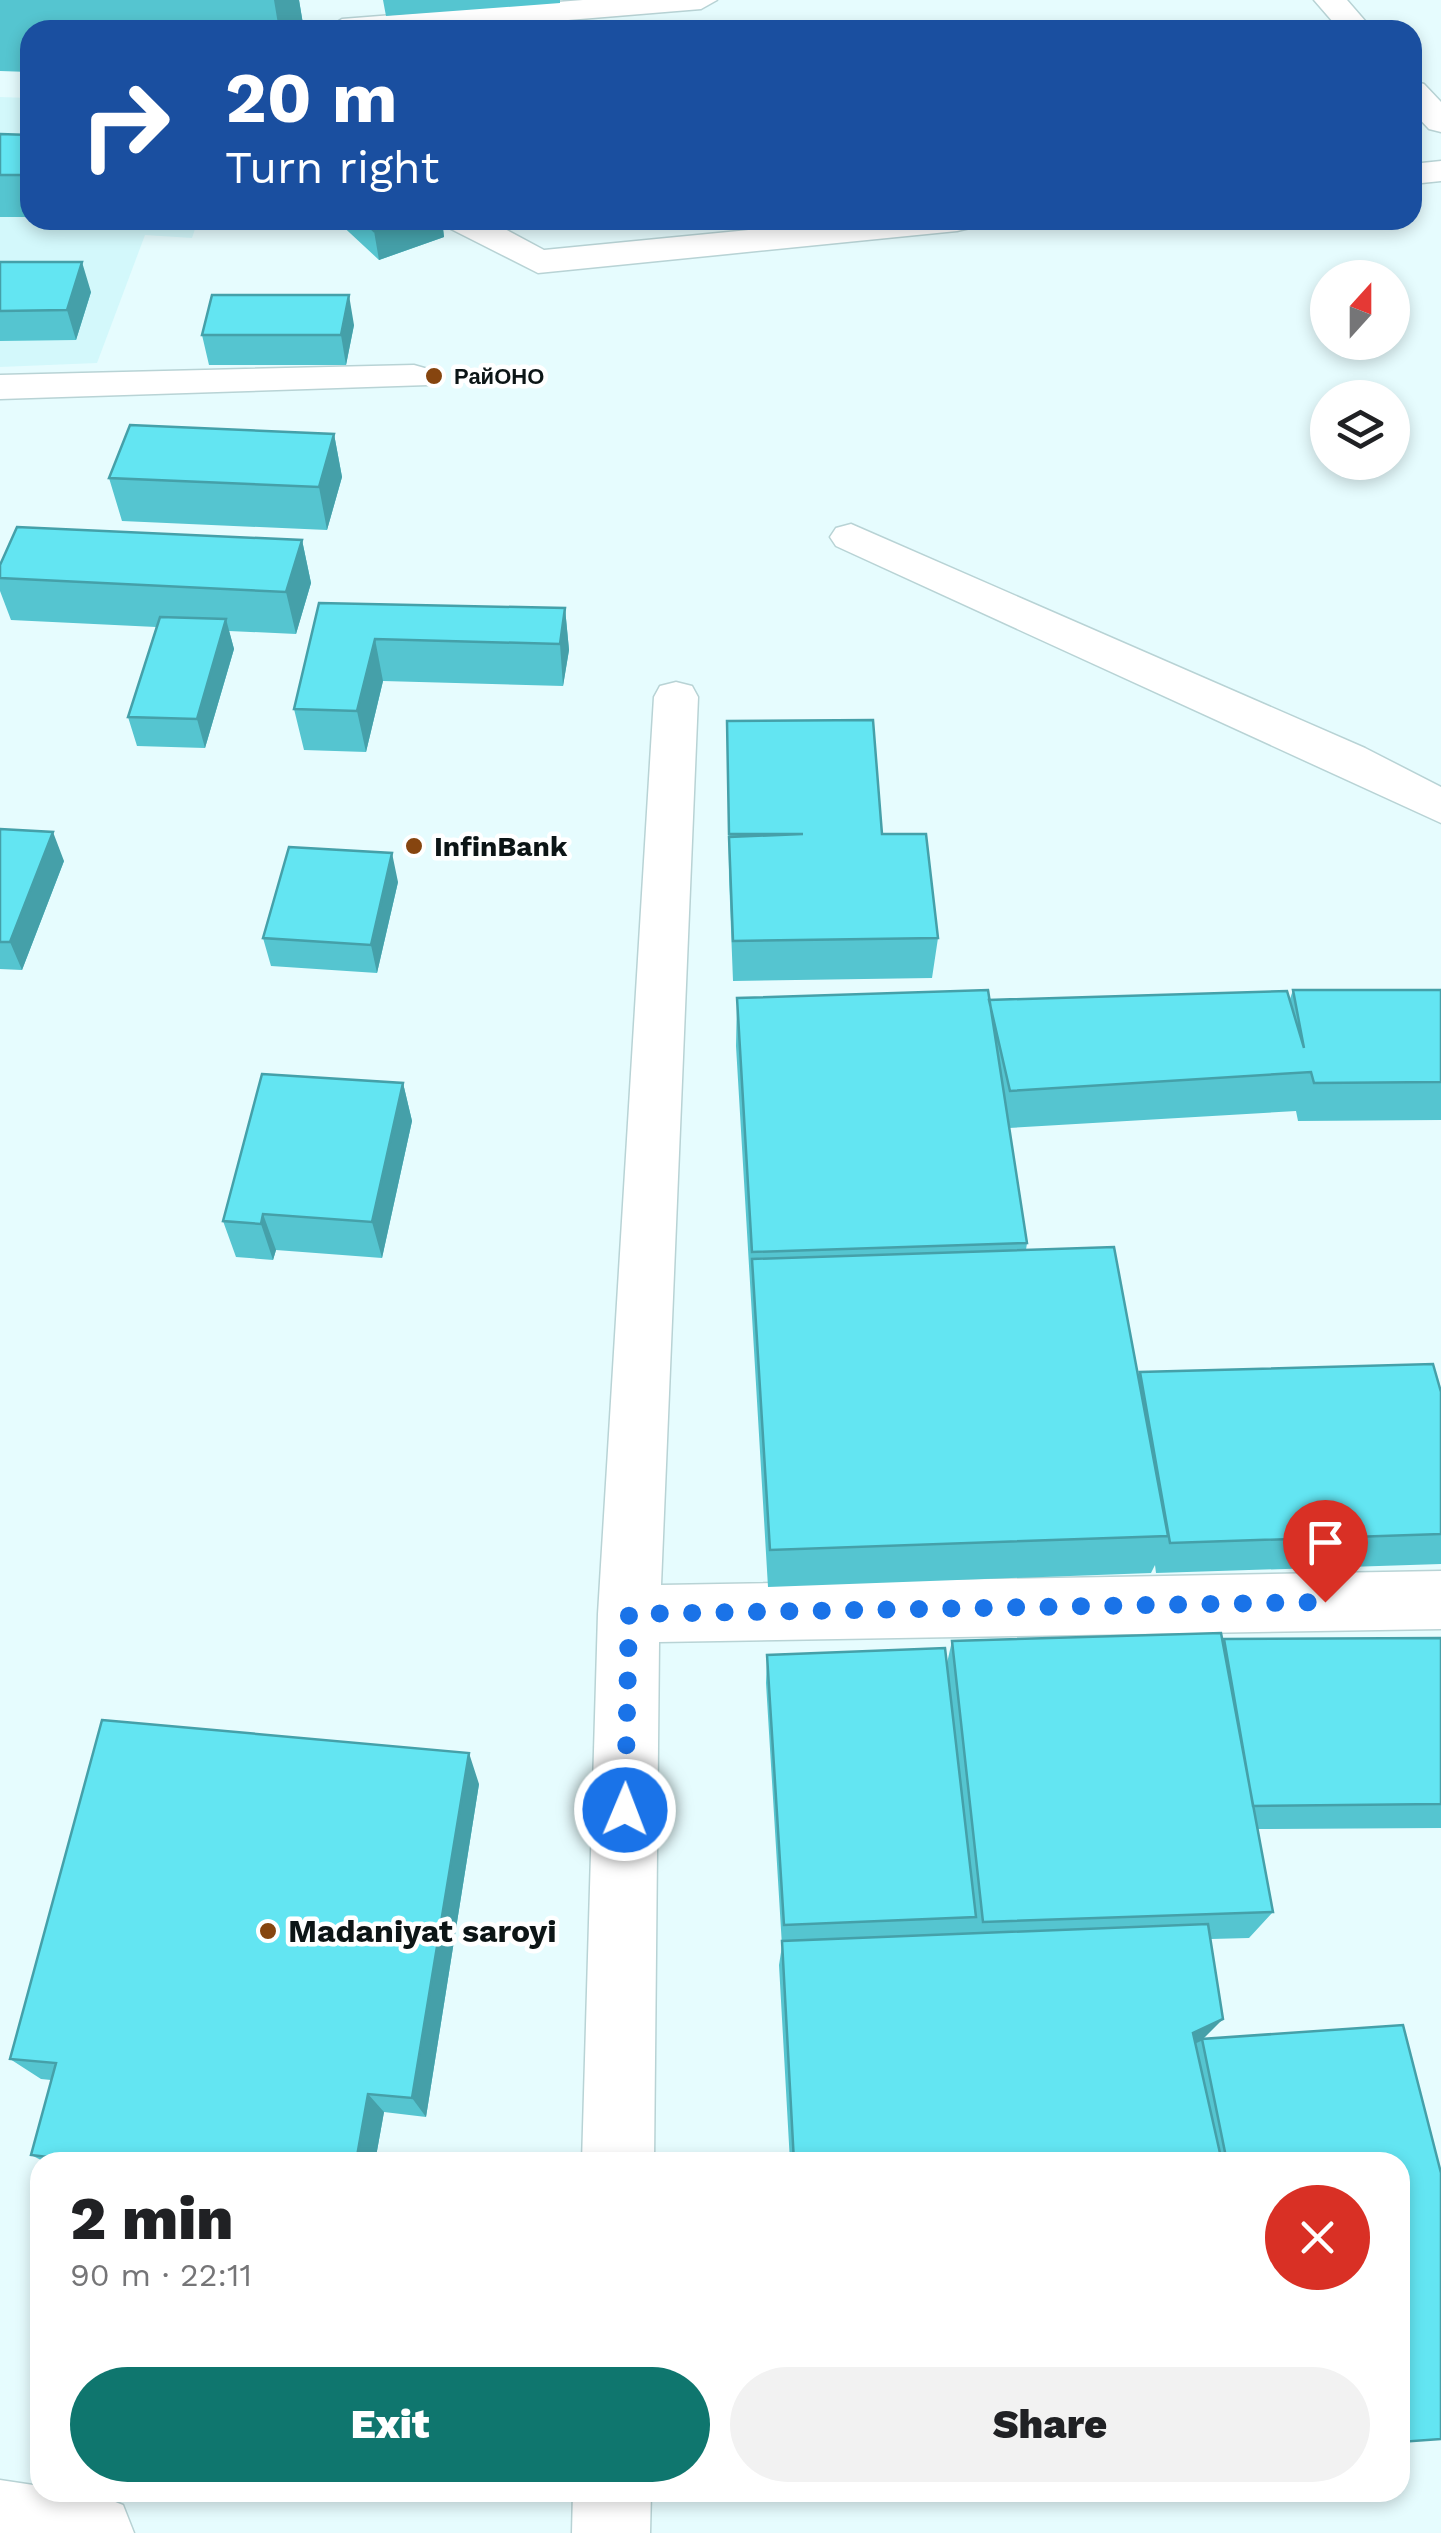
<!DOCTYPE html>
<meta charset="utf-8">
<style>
body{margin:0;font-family:"Work Sans",sans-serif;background:#f2f2f2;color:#202124;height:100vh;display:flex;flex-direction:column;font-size:38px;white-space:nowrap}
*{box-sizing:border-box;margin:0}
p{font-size:32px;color:#757577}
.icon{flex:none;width:55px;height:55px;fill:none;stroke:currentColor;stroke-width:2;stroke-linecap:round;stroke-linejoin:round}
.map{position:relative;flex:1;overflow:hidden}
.side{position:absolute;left:30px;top:2152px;width:1380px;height:350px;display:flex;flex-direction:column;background:#fff;border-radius:30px;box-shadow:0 5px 15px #0003}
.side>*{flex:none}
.guide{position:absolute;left:20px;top:20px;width:1402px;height:210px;border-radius:30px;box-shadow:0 5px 15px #0003;background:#1a4fa0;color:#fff;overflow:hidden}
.needle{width:65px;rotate:21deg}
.buttons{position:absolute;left:1310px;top:260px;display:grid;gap:20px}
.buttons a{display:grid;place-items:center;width:100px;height:100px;border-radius:50%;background:#fff;box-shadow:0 5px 15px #0003;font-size:50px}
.pin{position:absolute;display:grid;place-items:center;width:85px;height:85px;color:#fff;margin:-102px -42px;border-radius:50% 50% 50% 0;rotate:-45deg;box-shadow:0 0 10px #0007}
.pin .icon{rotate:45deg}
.me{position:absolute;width:110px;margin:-55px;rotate:1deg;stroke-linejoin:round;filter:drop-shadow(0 0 8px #0008)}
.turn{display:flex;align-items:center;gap:35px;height:210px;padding:0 40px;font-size:45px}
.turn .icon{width:130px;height:130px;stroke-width:2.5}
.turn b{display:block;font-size:70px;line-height:85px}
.round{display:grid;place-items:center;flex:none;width:105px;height:105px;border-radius:52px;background:#f2f2f2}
.head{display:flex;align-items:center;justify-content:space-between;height:170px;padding:0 40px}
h1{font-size:60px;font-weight:800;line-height:75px}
.primary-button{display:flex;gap:20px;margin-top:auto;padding:20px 40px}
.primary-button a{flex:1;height:115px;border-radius:60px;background:#0f766e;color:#fff;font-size:40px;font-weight:800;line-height:115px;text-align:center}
.primary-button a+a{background:#f2f2f2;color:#202124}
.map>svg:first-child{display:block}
.built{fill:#d3f8fb}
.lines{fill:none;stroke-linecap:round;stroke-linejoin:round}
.minor-casing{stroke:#b8d3d5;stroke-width:3}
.minor{fill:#fff;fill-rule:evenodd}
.wall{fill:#55c5d0}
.shaded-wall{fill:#45a0a9}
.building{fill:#63e5f2;stroke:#45a0a9;stroke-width:2.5}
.route{stroke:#1a73e8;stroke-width:18;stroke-dasharray:0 32.4}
.poi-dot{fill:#86450f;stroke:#fff;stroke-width:4}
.labels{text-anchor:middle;stroke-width:9;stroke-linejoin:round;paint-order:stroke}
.far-poi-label{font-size:22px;font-weight:bold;fill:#0c1516;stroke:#fff;text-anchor:start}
.poi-label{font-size:28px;font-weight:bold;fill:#0c1516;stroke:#fff;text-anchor:start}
.near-poi-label{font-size:32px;font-weight:bold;fill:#0c1516;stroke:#fff;text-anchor:start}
</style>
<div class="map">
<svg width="1441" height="2533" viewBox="0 0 1441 2533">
<rect width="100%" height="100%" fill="#e6fcfe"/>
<path class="built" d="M0,97L30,98V220H198L192,238L145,235L97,363L0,367Z"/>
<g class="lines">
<defs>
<path id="minor" d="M583,0H717L701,9L448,30L326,29L342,19Z
M1314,0H1347L1373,30H1340Z
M1412,81L1424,84L1441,102V132L1429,129L1412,111Z
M1441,161V181L1412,184V164Z
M444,220H488L544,250L850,220H975L970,228L957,231L538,273L449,228Z
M414,365L428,369L433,377L428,385L0,399V375Z
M851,524L1365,748L1441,787V823L836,546L830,537L836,528Z
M676,682L692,686L698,697L661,1585L1441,1571V1629L659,1642L654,2162H582L598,1614L654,697L660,686Z
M0,2480L40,2486V2492L95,2494L123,2505L134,2533H0Z
M573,2492H651L650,2533H572Z"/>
</defs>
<use href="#minor" class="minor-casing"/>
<use href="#minor" class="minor"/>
</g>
<path class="wall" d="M0,0H299L303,24L301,30H30V72L0,71Z
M383,0H560V3L386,16Z
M0,134L30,135V217H0Z
M336,220H442L444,237L379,260Z
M0,262L91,292L76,340L0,341Z
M354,325L346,365H209L202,335Z
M334,434L342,477L327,530L122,521L109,478Z
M302,540L311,583L296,634L229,631L234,649L205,748L137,746L128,717L156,627L11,620L0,591V565Z
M319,603L565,608L569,650L563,686L383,681L366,752L304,750L294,709Z
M727,721L882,834L938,938L932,978L733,981L729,877Z
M0,829L64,861L22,970L0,969Z
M398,882L377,973L271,966L263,938Z
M1293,990H1441V1120L1298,1121L1296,1111L1009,1128L1027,1243L1026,1250L1138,1377L1140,1372L1441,1392V1564L1156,1573L1155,1565L1151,1573L768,1587L736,1046L737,998L989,1000L1290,999Z
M403,1083L412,1121L382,1258L276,1250L273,1260L236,1257L223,1221Z
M1441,1638V1828L1257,1829L1273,1912L1249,1938L1211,1939L1202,2039L1400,2162H790L779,1965L782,1946L766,1683L767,1655L947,1663L952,1641L1223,1642L1224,1639Z
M479,1784L426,2117L384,2112L375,2162H45L31,2155L51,2080L41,2079L10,2059Z"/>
<path class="shaded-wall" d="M274,0H299L303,24L301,30H279Z
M404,220H442L444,237L379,260L374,231Z
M82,262L91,292L76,340L67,310Z
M349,295L354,325L346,365L341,335Z
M334,434L342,477L327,530L319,487Z
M302,540L311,583L296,634L286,592Z
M565,608L569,650L563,686L560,644Z
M226,619L234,649L205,748L197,719Z
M375,639L383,681L366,752L357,711Z
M53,832L64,861L22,970L10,942Z
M392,853L398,882L377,973L371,945Z
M403,1083L412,1121L382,1258L372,1222Z
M263,1214L276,1250L273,1260L261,1224Z
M469,1753L479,1784L426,2117L412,2098Z
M1223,2019L1201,2041L1172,2054L1193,2033Z
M368,2094L384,2112L375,2162H356Z"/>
<path class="building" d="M0,134L30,135V175H0Z
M363,220H404L374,231Z
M0,262H82L67,310L0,311Z
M212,295H349L341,335H202Z
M130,425L334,434L319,487L109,478Z
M17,527L302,540L286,592L0,578V565Z
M319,603L565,608L560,644L375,639L357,711L294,709Z
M160,617L226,619L197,719L128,717Z
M873,720L882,834H926L938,938L733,941L729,837L803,834H729L727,721Z
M0,829L53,832L10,942H0Z
M289,847L392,853L371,945L263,938Z
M988,990L1027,1243L752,1252L737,998Z
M1293,990H1441V1082L1314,1083L1311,1072L1010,1091L989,1000L1287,991L1304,1048Z
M262,1074L403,1083L372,1222L263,1214L261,1224L223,1221Z
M1114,1247L1168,1536L770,1550L752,1259Z
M1433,1364L1441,1392V1534L1170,1543L1140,1372Z
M1221,1633L1273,1912L983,1922L952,1641Z
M1441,1638V1804L1253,1806L1224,1639Z
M945,1648L976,1917L784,1925L767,1655Z
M102,1720L469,1753L412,2098L368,2094L356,2162H66V2159L31,2155L56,2063L10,2059Z
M1208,1924L1223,2019L1193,2033L1222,2162H794L782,1941Z
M1403,2025L1441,2173V2439L1400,2442V2162H1227L1202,2039Z"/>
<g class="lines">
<path class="route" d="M625,1810L629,1614L1325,1602"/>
</g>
<g class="poi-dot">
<circle cx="434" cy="376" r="10"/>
<circle cx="414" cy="846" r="10"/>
<circle cx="268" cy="1931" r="10"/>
</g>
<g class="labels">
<g class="far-poi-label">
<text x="454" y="384">РайОНО</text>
</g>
<g class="poi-label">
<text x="434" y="856">InfinBank</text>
</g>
<g class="near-poi-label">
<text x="288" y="1942">Madaniyat saroyi</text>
</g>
</g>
</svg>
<div class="buttons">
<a><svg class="needle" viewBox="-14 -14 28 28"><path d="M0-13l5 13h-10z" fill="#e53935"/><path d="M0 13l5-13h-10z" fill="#757577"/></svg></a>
<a><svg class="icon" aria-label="layers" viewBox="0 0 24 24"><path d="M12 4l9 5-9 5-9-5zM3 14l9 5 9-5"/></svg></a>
</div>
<div class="pin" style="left:1325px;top:1602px;background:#d93025"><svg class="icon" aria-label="arrive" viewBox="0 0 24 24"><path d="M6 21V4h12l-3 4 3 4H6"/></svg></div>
<svg class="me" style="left:625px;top:1810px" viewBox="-20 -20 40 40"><circle r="17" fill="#1a73e8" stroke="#fff" stroke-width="3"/><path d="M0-11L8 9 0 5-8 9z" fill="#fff"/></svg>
<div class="guide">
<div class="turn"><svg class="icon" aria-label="right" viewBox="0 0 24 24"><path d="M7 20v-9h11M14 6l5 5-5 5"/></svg><div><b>20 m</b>Turn right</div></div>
</div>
<section class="side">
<div class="head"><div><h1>2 min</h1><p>90 m · 22:11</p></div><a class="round" style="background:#d93025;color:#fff"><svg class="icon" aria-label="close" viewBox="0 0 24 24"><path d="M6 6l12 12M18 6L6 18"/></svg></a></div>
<div class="primary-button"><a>Exit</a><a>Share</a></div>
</section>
</div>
